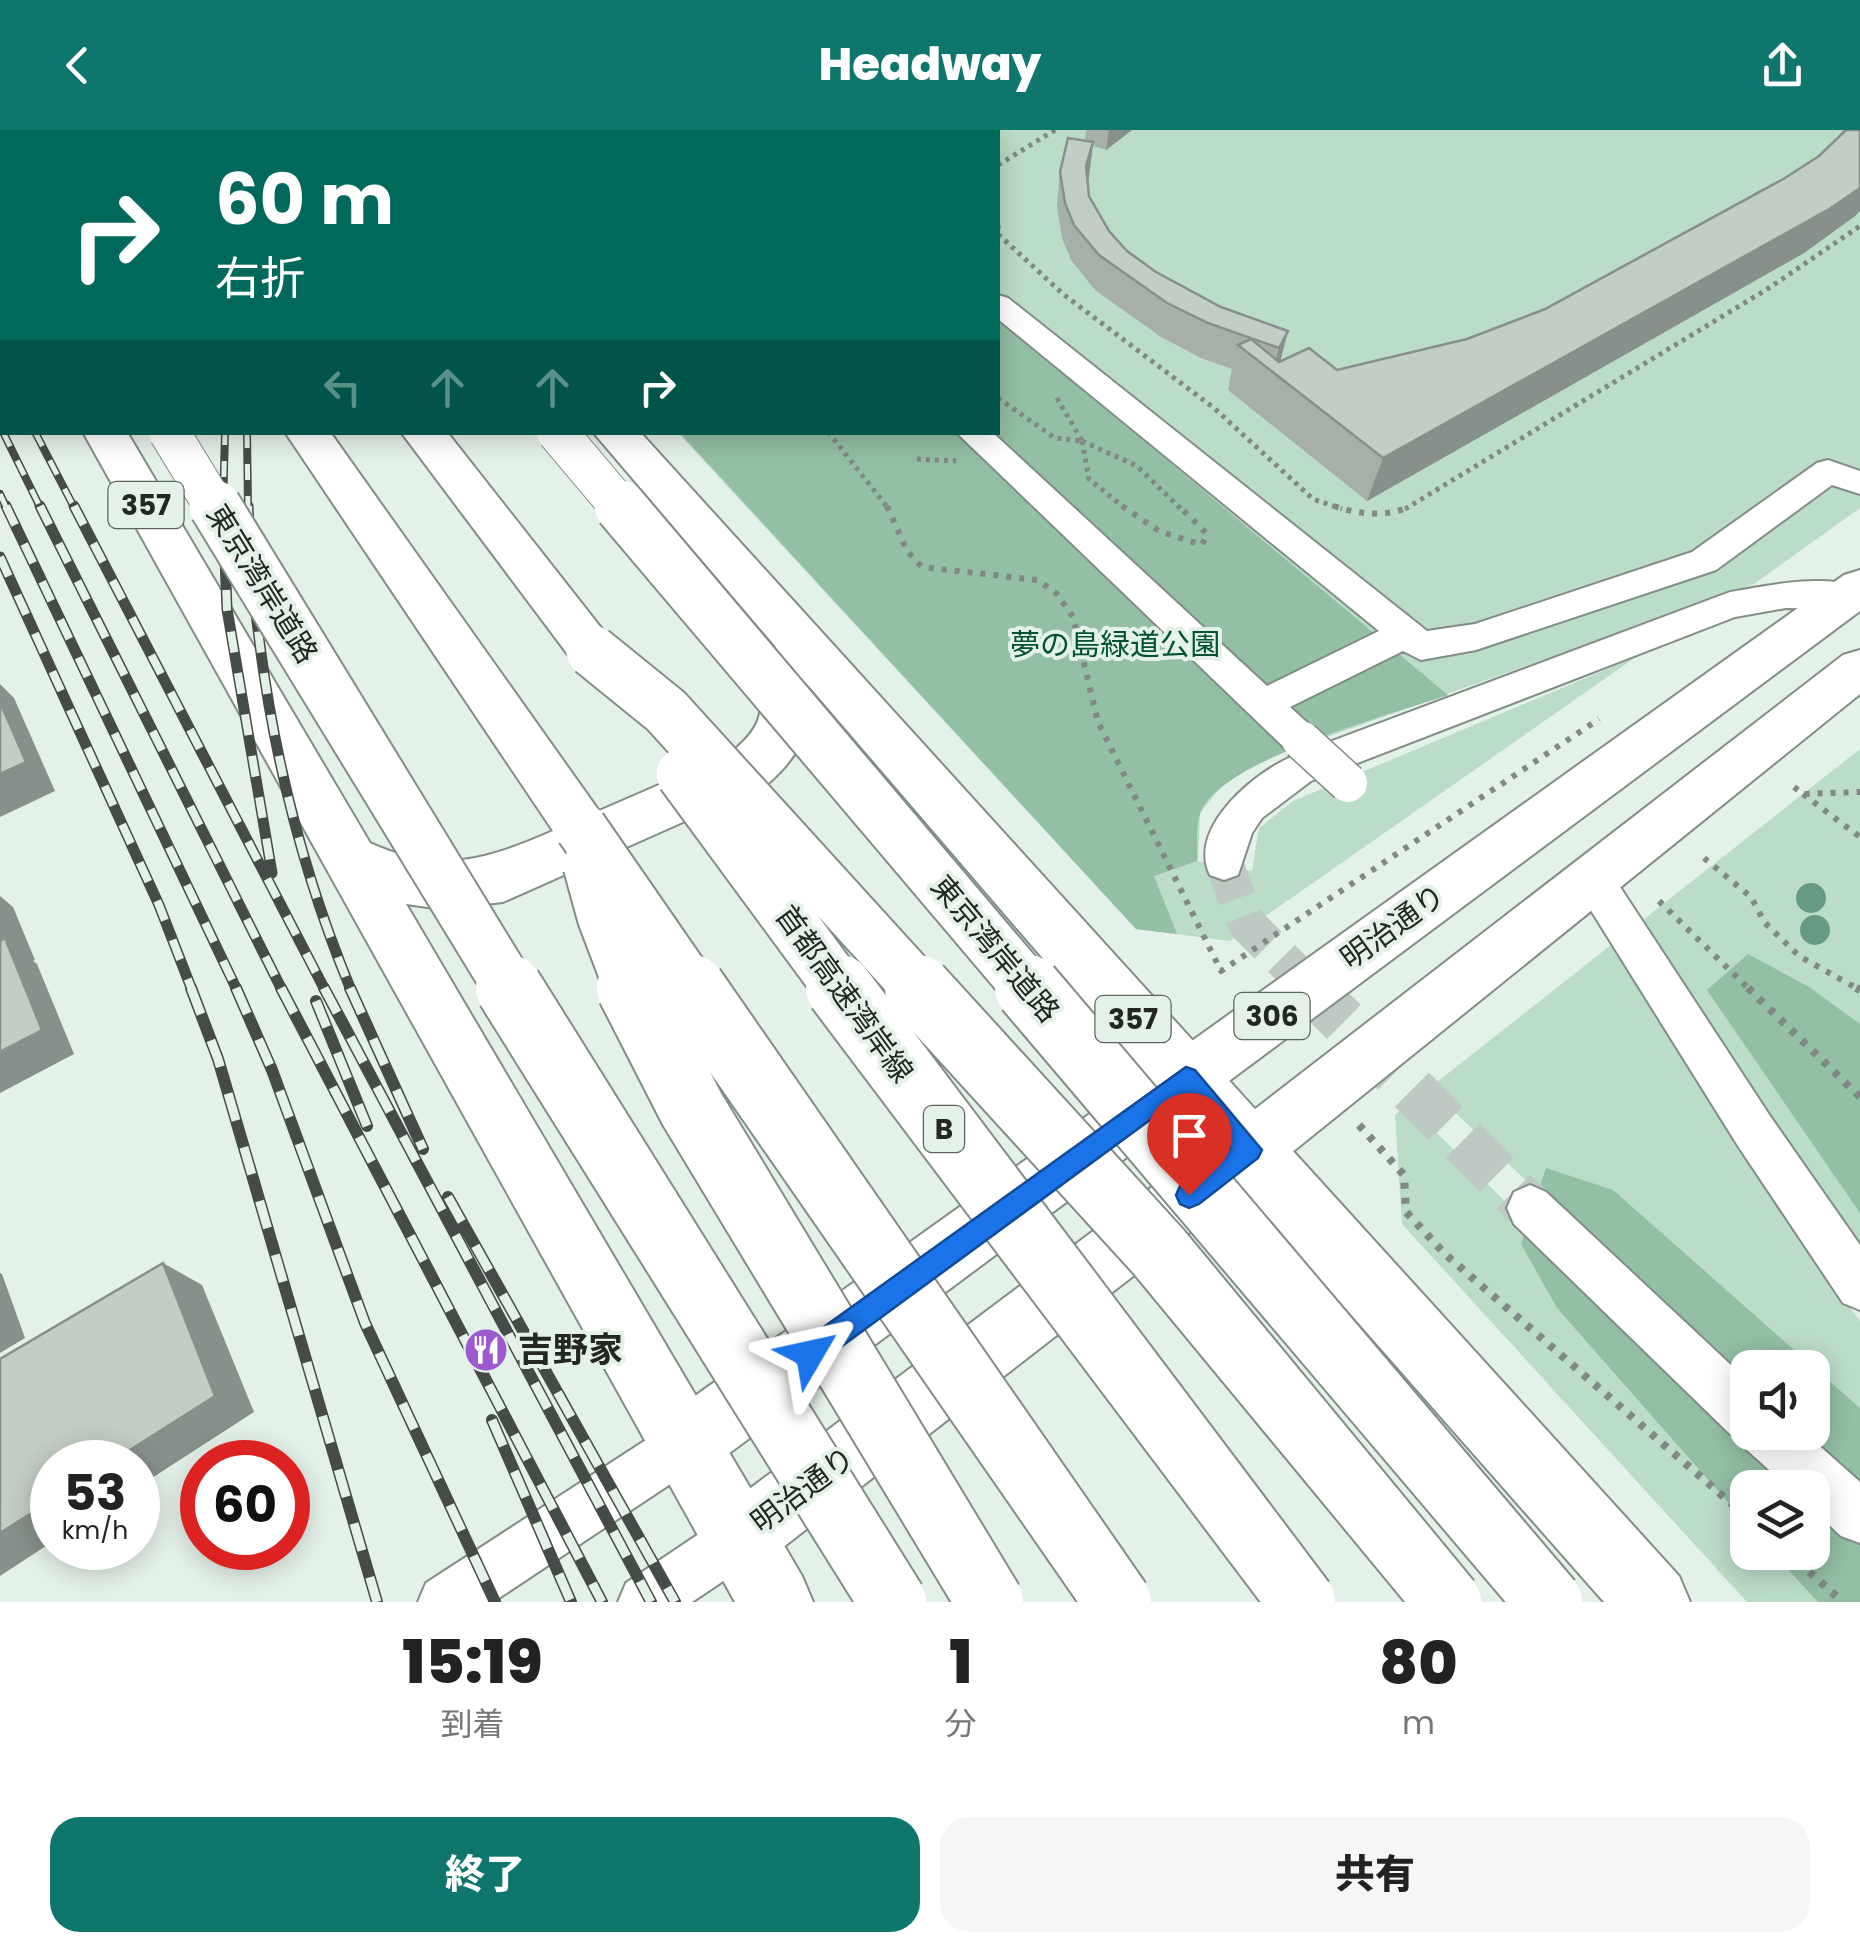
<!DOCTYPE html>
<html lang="ja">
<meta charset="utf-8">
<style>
body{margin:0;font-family:Poppins,"Noto Sans JP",sans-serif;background:#f6f6f6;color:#222;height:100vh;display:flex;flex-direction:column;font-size:38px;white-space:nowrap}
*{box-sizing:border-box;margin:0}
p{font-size:32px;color:#767676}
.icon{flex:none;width:55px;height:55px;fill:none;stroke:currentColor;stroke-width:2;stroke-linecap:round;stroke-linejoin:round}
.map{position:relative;height:1472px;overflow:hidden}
.panel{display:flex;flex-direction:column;background:#fff;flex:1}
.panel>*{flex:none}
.top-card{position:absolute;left:0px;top:0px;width:1000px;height:305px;box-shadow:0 5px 25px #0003;background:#00695c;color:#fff;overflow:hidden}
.tools{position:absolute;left:1730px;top:1220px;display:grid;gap:20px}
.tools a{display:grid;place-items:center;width:100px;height:100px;border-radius:20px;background:#fff;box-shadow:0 5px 25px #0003;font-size:50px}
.speed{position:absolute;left:30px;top:1310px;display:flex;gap:20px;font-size:50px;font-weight:700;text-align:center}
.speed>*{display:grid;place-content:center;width:130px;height:130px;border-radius:50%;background:#fff;box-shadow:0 5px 25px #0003;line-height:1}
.speed small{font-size:25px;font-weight:400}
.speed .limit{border:15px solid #d22;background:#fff;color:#111}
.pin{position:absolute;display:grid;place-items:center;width:85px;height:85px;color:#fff;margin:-102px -42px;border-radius:50% 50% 50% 0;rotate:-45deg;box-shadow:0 0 10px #0007}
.pin .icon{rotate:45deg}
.me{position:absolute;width:110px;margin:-55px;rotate:54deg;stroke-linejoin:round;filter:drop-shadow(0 0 8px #0008)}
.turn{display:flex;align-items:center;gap:35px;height:210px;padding:0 50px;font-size:45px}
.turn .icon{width:130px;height:130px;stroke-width:2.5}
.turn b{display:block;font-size:70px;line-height:85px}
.lanes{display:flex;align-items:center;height:95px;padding:0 50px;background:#0003;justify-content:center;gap:50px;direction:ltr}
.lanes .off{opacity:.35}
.eta{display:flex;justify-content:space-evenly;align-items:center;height:170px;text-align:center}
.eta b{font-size:60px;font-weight:800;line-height:70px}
.action{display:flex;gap:20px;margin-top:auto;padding:20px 50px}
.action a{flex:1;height:115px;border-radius:30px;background:#0f766e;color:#fff;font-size:40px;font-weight:800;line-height:115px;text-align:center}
.action a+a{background:#f6f6f6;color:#222}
header{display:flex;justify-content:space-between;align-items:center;height:130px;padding:0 50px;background:#0f766e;color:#fff;font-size:45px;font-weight:800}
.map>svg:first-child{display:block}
.green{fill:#bbdcc7}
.forest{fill:#93bfa4;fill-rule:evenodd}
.water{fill:#96c2a8}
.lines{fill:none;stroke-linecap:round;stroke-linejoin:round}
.minor-tunnel-far1{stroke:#bdc9c2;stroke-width:38;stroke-dasharray:38 19;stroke-linecap:butt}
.minor-tunnel{stroke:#bdc9c2;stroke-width:48;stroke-dasharray:48 24;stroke-linecap:butt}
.minor-casing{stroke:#818d85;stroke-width:4}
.major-casing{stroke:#818d85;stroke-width:4}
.highway-casing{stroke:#818d85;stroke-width:4}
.path-far2{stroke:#808983;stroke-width:5;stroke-dasharray:4 5;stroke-linecap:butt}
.path-far1{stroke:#808983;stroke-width:6;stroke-dasharray:5 8;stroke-linecap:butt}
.path{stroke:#808983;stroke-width:8;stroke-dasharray:6 9;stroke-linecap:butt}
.minor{fill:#fff;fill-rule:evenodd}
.major{fill:#fff;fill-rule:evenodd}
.highway{fill:#fff;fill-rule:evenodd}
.rail-far2-casing{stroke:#454b47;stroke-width:8}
.rail-far1-casing{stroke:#454b47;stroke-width:11}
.rail-casing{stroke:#454b47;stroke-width:12}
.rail-far2{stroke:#e4f1e9;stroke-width:5;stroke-dasharray:16;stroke-linecap:butt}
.rail-far1{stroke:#e4f1e9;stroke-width:8;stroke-dasharray:21;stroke-linecap:butt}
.rail{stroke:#e4f1e9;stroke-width:9;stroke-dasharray:28;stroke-linecap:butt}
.minor-bridge-casing{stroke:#818d85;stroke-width:41;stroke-linecap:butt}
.highway-bridge-far2-casing{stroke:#818d85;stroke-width:42;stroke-linecap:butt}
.highway-bridge-far1-casing{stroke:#818d85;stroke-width:55;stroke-linecap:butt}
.highway-bridge-casing{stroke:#818d85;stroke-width:70;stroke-linecap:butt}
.minor-bridge{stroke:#fff;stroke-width:38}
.highway-bridge-far2{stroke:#fff;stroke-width:40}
.highway-bridge-far1{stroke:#fff;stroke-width:51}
.highway-bridge{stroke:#fff;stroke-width:66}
.tree{fill:#679a83}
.wall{fill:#a6b0a9}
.shaded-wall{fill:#87908a}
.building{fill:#c1cdc5;stroke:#87908a;stroke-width:2.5}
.route{fill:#1a73e8;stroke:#114b97;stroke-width:2.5}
.labels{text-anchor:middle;stroke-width:8;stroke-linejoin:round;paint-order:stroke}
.shield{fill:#e4f1e9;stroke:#5c645f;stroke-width:2.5}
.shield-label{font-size:28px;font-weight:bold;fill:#222724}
.street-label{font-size:30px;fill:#222724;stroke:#e4f1e9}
.park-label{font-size:30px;fill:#005230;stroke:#e4f1e9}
.near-poi-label{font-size:35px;font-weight:bold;fill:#222724;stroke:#e4f1e9;text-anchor:start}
</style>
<header><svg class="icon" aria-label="back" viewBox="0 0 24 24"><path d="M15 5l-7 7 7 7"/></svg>Headway<svg class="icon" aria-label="share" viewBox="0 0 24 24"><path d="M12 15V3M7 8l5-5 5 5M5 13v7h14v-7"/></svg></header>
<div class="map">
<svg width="1860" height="1472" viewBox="0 0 1860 1472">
<rect width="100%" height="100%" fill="#e4f1e9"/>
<path class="green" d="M471,0H1860V378L1754,454L1260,631L1222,656L1200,683L1198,731L1252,741L1259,698L1293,671L1636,527L1230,811L1136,799L678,303L998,302V2H464Z
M1860,619V1128L1621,820L1797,1106L1860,1191V1366L1812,1302V1238H1748L1747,1263L1438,966L1417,983L1789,1357L1748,1358V1422H1812L1860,1472H1747L1402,1094L1395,985Z"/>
<path class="forest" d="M998,189L1448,565C1394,584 1218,630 1200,684C1195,697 1198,717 1197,731L1154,746L1177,804L1136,799L680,303L998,302Z
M1748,824L1809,857L1860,894V1083L1707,860Z
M1546,1038L1613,1060L1860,1278V1472H1818L1773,1423L1812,1422V1358H1748L1747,1394L1557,1178L1521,1114ZM1748,1238H1812V1302H1748Z"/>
<path class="water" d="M0,0H475L2,2L0,164Z"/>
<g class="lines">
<path class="minor-tunnel-far1" d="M1224,733L1246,793L1313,860"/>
<path class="minor-tunnel" d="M1310,858L1530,1078"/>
<defs>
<path id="minor" d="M640,0H668L669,2H642Z
M770,0H798L799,2H772Z
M998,165L1008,168L1427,501L1475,494L1692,422L1817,333L1828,330L1860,341V364L1832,355L1716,440L1476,520L1421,530L1403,521L1290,577L1314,599L1320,610L1316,617L1730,462C1771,455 1819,444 1860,457V475L1848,479L1786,478L1735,487L1311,651L1262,688L1252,703L1238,745L1224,750L1210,745C1186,697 1258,639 1298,624L1288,621L956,302H992L1267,556L1379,501L998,189Z
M1591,729L1605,734L1770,986L1860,1115V1180L1843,1173L1738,1016L1577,758L1571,746L1577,734Z
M1530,1055L1546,1062L1748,1251V1302H1804L1860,1352V1413L1841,1406L1812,1379V1358H1789L1747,1320L1743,1309L1730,1304L1514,1094L1507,1078L1514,1062Z
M684,1290L702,1297L709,1315L702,1333L493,1472H418L426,1453L666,1297Z
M740,1382L759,1389L766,1408L759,1427L692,1472H618L626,1453L721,1389Z"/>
<path id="major" d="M1860,440V481L708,1339L684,1348L660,1339L651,1315L660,1291L1844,445Z
M1860,520V564L1270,1040L764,1432L740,1443L716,1432L705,1408L716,1384L1228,1000L1843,525Z"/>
<path id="highway" d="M80,0H117L118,2H82Z
M172,0H209L210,2H174Z
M286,0H323L324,2H288Z
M331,0H368L369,2H333Z
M0,17L2,18V43H0Z
M0,108L2,109V136L0,135Z
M83,302H127L370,713C441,745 486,730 553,701L285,302H330L599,681L728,625C764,597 769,577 749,536L756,522L776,517L593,302H640L1679,1446L1690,1472H1604L1266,1088L808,555C819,595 796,630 766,655L503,772L442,779L406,774L802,1446L813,1472H735Z
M401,302H447L609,508L617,521L609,534L592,540L575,534Z"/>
</defs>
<use href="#minor" class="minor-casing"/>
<use href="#major" class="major-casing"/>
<use href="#highway" class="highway-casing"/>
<path class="path-far2" d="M495,2L502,0
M998,35L1055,0
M998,95L999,105L1063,164L1214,278L1313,369L1342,379
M0,165L2,169
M998,268L1055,308L1082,311
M1057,268L1082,311
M828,302L889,379
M1082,311L1137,336L1181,379
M1082,311L1089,349L1126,379
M917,329L956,331
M1405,379L1769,158L1860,96"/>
<path class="path-far1" d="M887,376L907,421L922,437L1038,450L1057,464L1073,487L1098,592L1221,841L1599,589
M1122,376L1159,401L1202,415L1207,404L1179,376
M1334,376C1355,384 1390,388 1409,376
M1794,657L1803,664L1860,662
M1803,664L1860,707
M1704,728L1751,767L1765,793L1799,826L1860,860
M1659,771L1750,860"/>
<path class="path" d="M1748,858L1860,967
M1856,858L1860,860
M1359,995L1404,1045L1406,1082L1445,1124L1748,1388
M1787,1422L1843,1472"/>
<use href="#minor" class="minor"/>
<use href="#major" class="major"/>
<use href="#highway" class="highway"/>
<defs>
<path id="rail-far2" d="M0,236L2,241
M3,302L41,379
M35,302L75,379
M247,302L248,379
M0,364L7,379
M223,379L225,302"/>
<path id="rail-far1" d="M6,376L237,860
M40,376L282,860
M74,376L325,860
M223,376L227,479L272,743
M248,376C255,543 287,706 351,860
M0,427L159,775L192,860"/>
<path id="rail" d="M191,858L218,929L377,1472
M236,858L272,940L365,1193L495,1472
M281,858L602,1472
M324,858L651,1472
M350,858L423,1019
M316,871L367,996
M448,1067L675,1472
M492,1290L571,1472"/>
</defs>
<use href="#rail-far2" class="rail-far2-casing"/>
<use href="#rail-far1" class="rail-far1-casing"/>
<use href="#rail" class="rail-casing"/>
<use href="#rail-far2" class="rail-far2"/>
<use href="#rail-far1" class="rail-far1"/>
<use href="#rail" class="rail"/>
<defs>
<path id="minor-bridge" d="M1301,610L1348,653"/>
<path id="highway-bridge-far2" d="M169,302L216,379
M557,302L622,379"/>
<path id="highway-bridge-far1" d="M215,376L511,860
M620,376L1030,860
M592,521L666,581L920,860
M682,644L841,860
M581,698L693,860
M589,735L603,786L631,860"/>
<path id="highway-bridge" d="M509,858L893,1472
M630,858L692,979L990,1472
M692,858L1118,1472
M839,858L1302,1472
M918,858L1158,1121L1448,1472
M1028,858L1549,1472"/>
</defs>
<use href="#minor-bridge" class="minor-bridge-casing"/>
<use href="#highway-bridge-far2" class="highway-bridge-far2-casing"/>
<use href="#highway-bridge-far1" class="highway-bridge-far1-casing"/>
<use href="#highway-bridge" class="highway-bridge-casing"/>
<use href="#minor-bridge" class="minor-bridge"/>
<use href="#highway-bridge-far2" class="highway-bridge-far2"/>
<use href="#highway-bridge-far1" class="highway-bridge-far1"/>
<use href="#highway-bridge" class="highway-bridge"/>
</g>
<g class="tree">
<circle cx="1811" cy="768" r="15"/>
<circle cx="1815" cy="800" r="15"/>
</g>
<path class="wall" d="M1086,0H1132L1106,20L1093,16L1088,52L1089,66L1109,101L1127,121L1156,142L1221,177L1288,201L1280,232L1337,240L1467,209L1545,179L1785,48L1819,26L1840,5L1843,0H1860L1855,86L1804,123L1367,371L1228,260L1232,239L1201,228L1161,207L1095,160L1071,130L1062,108L1057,76L1060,42L1085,11Z"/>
<path class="shaded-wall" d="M1109,0H1132L1106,20Z
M1093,12L1089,47L1083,70L1086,36Z
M1860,58V81L1855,86L1804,123L1367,371L1383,328Z
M1288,201L1279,236L1273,242L1279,218Z
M0,554L14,568L55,661L0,687Z
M0,766L13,777L35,830L33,831L37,834L74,924L0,963Z
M163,1133L202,1155L254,1282L138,1357V1332H111Z
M0,1143L2,1144L25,1208L0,1223Z
M52,1370V1412L0,1446V1403Z"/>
<path class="building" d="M1846,0H1860V58L1831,78L1383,328L1238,215L1251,209L1279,232L1309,218L1337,240L1467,209L1545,179L1785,48L1819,26Z
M1068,8L1093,12L1086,36L1089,66L1109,101L1127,121L1156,142L1221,177L1288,201L1279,218L1208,193L1167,173L1099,125L1074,95L1065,73L1060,42Z
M0,572L26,632L0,644Z
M5,808L42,900L0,922V811Z
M163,1133L215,1266L111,1332H52V1370L0,1403V1229Z"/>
<path class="route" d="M1186,937L1195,940L1262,1020L1258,1028L1199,1074L1189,1078L1180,1074L1176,1065L1180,1056L1230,1018L1184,965L819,1233L810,1238L800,1233L795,1224L800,1214Z"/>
<defs>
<symbol id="restaurant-disc" viewBox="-11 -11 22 22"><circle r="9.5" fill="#9d5acf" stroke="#e4f1e9"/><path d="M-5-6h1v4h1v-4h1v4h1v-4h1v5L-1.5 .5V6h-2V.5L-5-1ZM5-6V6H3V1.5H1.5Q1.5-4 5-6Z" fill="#fff"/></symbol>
</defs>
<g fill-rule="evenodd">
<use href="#restaurant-disc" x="461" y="1195" width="50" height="50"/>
</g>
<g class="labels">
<g class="shield">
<rect x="108.5" y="352" width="75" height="46" rx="8"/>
<rect x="1234.5" y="863" width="75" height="46" rx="8"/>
<rect x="1095.5" y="866" width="75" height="46" rx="8"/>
<rect x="924" y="976" width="40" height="46" rx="8"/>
</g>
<g class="shield-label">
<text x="146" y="385">357</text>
<text x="1272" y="896">306</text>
<text x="1133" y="899">357</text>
<text x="944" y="1009">B</text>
</g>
<g class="street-label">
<text transform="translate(262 454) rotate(58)" y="10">東京湾岸道路</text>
<text transform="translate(1393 797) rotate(-36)" y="10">明治通り</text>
<text transform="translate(995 819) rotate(50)" y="10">東京湾岸道路</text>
<text transform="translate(844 864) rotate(54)" y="10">首都高速湾岸線</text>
<text transform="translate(803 1360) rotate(-37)" y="10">明治通り</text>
</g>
<g class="park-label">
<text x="1115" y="525">夢の島緑道公園</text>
</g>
<g class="near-poi-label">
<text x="518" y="1232">吉野家</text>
</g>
</g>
</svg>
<div class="tools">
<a><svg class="icon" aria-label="sound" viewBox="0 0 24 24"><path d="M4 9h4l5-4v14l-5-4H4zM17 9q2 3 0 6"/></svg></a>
<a><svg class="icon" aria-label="layers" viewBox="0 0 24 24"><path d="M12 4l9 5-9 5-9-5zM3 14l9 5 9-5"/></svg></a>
</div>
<div class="speed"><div>53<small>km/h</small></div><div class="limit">60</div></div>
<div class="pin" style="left:1189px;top:1065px;background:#d93025"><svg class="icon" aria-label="arrive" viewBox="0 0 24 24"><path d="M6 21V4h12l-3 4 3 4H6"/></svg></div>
<svg class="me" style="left:810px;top:1224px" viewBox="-20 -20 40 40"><path d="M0-17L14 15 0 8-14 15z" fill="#1a73e8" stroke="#fff" stroke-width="4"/></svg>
<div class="top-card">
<div class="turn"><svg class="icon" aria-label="right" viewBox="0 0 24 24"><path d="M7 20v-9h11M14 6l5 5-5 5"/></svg><div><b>60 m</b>右折</div></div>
<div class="lanes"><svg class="icon off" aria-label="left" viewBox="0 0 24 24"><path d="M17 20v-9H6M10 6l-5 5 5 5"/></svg><svg class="icon off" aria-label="ahead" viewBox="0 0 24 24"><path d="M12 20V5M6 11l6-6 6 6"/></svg><svg class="icon off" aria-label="ahead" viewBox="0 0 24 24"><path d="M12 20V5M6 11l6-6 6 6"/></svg><svg class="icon" aria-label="right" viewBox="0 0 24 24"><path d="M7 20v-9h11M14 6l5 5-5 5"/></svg></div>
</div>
</div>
<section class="panel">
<div class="eta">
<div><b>15:19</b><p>到着</p></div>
<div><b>1</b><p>分</p></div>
<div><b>80</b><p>m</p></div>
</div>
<div class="action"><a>終了</a><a>共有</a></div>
</section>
